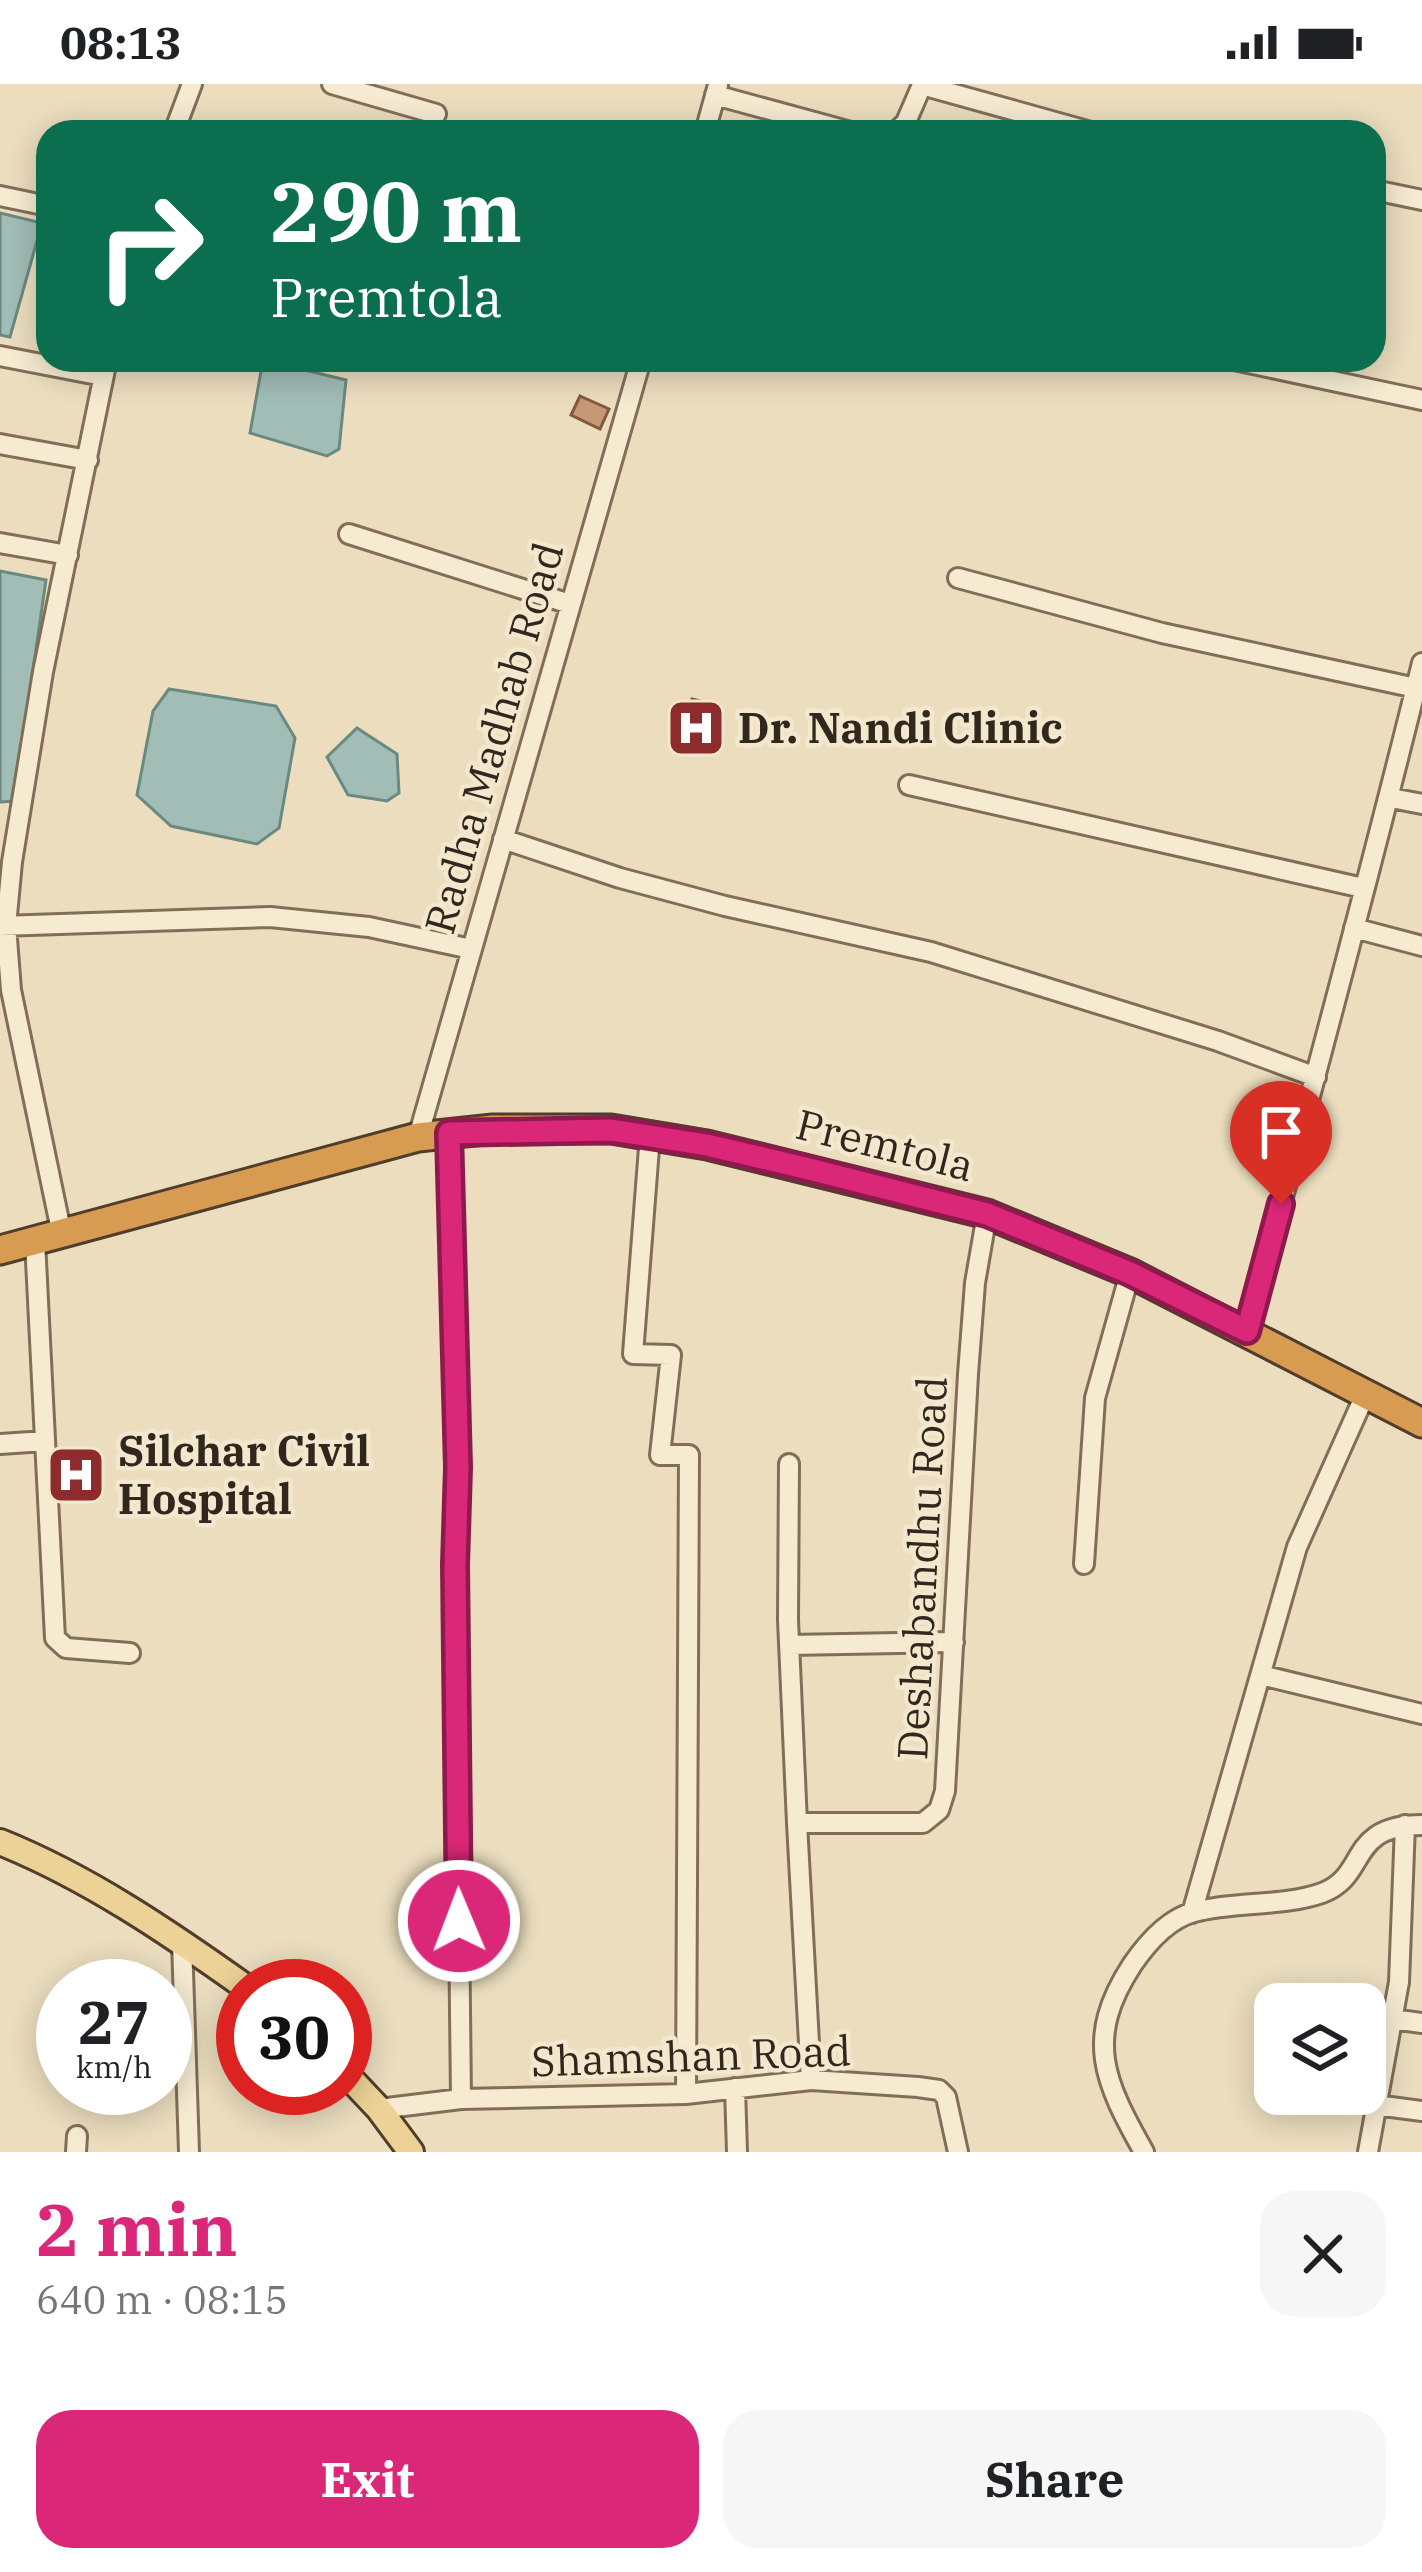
<!DOCTYPE html>
<meta charset="utf-8">
<style>
body{margin:0;font-family:"IBM Plex Serif",serif;background:#f6f6f6;color:#202124;height:100vh;display:flex;flex-direction:column;font-size:45px;white-space:nowrap}
*{box-sizing:border-box;margin:0}
p{font-size:39px;color:#757577}
.icon{flex:none;width:66px;height:66px;fill:none;stroke:currentColor;stroke-width:2;stroke-linecap:round;stroke-linejoin:round}
.map{position:relative;height:2068px;overflow:hidden}
.drawer{display:flex;flex-direction:column;background:#fff;flex:1}
.drawer>*{flex:none}
.top-card{position:absolute;left:36px;top:36px;width:1350px;height:252px;border-radius:36px;box-shadow:0 6px 30px #0003;background:#0b6e4f;color:#fff;overflow:hidden}
.buttons{position:absolute;left:1254px;top:1899px;display:grid;gap:24px}
.buttons a{display:grid;place-items:center;width:132px;height:132px;border-radius:24px;background:#fff;box-shadow:0 6px 30px #0003;font-size:60px}
.speed{position:absolute;left:36px;top:1875px;display:flex;gap:24px;font-size:60px;font-weight:700;text-align:center}
.speed>*{display:grid;place-content:center;width:156px;height:156px;border-radius:50%;background:#fff;box-shadow:0 6px 30px #0003;line-height:1}
.speed small{font-size:30px;font-weight:400}
.speed .limit{border:18px solid #d22;background:#fff;color:#111}
.pin{position:absolute;display:grid;place-items:center;width:102px;height:102px;color:#fff;margin:-123px -51px;border-radius:50% 50% 50% 0;rotate:-45deg;box-shadow:0 0 12px #0007}
.pin .icon{rotate:45deg}
.me{position:absolute;width:132px;margin:-66px;rotate:359deg;stroke-linejoin:round;filter:drop-shadow(0 0 9px #0008)}
.turn{display:flex;align-items:center;gap:42px;height:252px;padding:0 36px;font-size:54px}
.turn .icon{width:156px;height:156px;stroke-width:2.5}
.turn b{display:block;font-size:84px;line-height:102px}
.round{display:grid;place-items:center;flex:none;width:126px;height:126px;border-radius:36px;background:#f6f6f6}
.head{display:flex;align-items:center;justify-content:space-between;height:204px;padding:0 36px}
h1{font-size:72px;font-weight:700;line-height:90px;color:#db2777}
.primary-button{display:flex;gap:24px;margin-top:auto;padding:24px 36px}
.primary-button a{flex:1;height:138px;border-radius:36px;background:#db2777;color:#fff;font-size:48px;font-weight:700;line-height:138px;text-align:center}
.primary-button a+a{background:#f6f6f6;color:#202124}
.status{display:flex;justify-content:space-between;align-items:center;height:84px;padding:0 60px;background:#fff;direction:ltr}
.status svg{height:33px;fill:currentColor}
.map>svg:first-child{display:block}
.water{fill:#a1bdb5;stroke:#6a8981;stroke-width:3}
.building{fill:#c79776;stroke:#80593f;stroke-width:3}
.lines{fill:none;stroke-linecap:round;stroke-linejoin:round}
.minor-casing{stroke:#826e58;stroke-width:24}
.major-casing{stroke:#503d2c;stroke-width:30}
.highway-casing{stroke:#503d2c;stroke-width:33}
.minor{stroke:#f6ebd1;stroke-width:18}
.major{stroke:#edd297;stroke-width:24}
.highway{stroke:#d79c52;stroke-width:27}
.route-casing{stroke:#8e194d;stroke-width:30}
.route{stroke:#db2777;stroke-width:21}
.labels{text-anchor:middle;stroke-width:9;stroke-linejoin:round;paint-order:stroke}
.poi-label{font-size:42px;font-weight:bold;fill:#32271c;stroke:#f3e8cd;text-anchor:start}
.street-label{font-size:42px;fill:#32271c;stroke:#f3e8cd}
</style>
<div class="status"><b>08:13</b><svg viewBox="0 0 49 12"><path d="M0 12V9h3v3zM5 12V6h3v6zM10 12V3h3v9zM15 12V0h3v12zM26 1h20v11H26zM47 4h2v5h-2z"/></svg></div>
<div class="map">
<svg width="1422" height="2068" viewBox="0 0 1422 2068">
<rect width="100%" height="100%" fill="#ebddbe"/>
<path class="water" d="M0,129L42,139L10,253L0,251Z
M263,276L346,296L339,365L327,372L250,349Z
M0,487L46,496L14,717L0,718Z
M169,605L276,622L295,654L279,744L257,760L171,742L137,711L153,627Z
M357,644L397,670L399,709L387,717L348,711L327,673Z"/>
<path class="building" d="M580,312L609,325L600,345L571,331Z
M692,615L717,621L706,669L680,662Z"/>
<g class="lines">
<defs>
<path id="minor" d="M332,0L436,30
M715,11L851,48
M174,48L192,0
M705,48L718,1
M896,48L906,38L922,1L1091,48
M1374,106L1422,116
M0,112L48,122
M0,272L103,292
M1234,276L1422,316
M0,360L88,376
M349,450L570,520
M0,459L68,471
M958,494L1162,549L1416,604
M909,701L1363,804
M1391,714L1422,720
M503,755L620,794L725,822L931,868L1218,957L1316,993
M0,842L270,833L369,843L471,865
M1354,844L1422,862
M449,1049L458,1383L455,1482L461,2015
M650,1051L633,1270L671,1271L660,1371H689L686,2010
M418,1053L641,276
M62,1151L11,906L6,842L12,778L43,588L107,276
M35,1157L55,1554L66,1564L130,1569
M1247,1247C1307,1025 1367,802 1422,579
M0,1360L45,1357
M789,1380L788,1536L797,1739
M1084,1480L1095,1314L1130,1189
M789,1561L954,1558
M1261,1591L1422,1630
M1192,1829L1297,1463L1365,1311
M182,1858L189,2068
M1392,1935L1422,1939
M811,1996L797,1739H923L939,1726L945,1707L968,1290L975,1199L987,1130
M735,2004L737,2068
M1376,2021L1422,2027
M379,2025L461,2015L686,2010L811,1996L918,2003L939,2006L946,2013L958,2068
M76,2068L77,2052
M1144,2068C1104,1997 1084,1955 1132,1881C1147,1859 1168,1835 1194,1828C1236,1817 1282,1823 1322,1809C1369,1792 1346,1741 1422,1741
M1368,2068L1399,1898L1405,1741"/>
<path id="major" d="M0,1758C87,1793 168,1848 244,1902
M345,1989L379,2025L411,2068"/>
<path id="highway" d="M0,1166L418,1053L493,1045H611L707,1061L987,1130L1130,1189L1422,1339"/>
</defs>
<use href="#minor" class="minor-casing"/>
<use href="#major" class="major-casing"/>
<use href="#highway" class="highway-casing"/>
<use href="#minor" class="minor"/>
<use href="#major" class="major"/>
<use href="#highway" class="highway"/>
</g>
<g class="lines">
<defs>
<path id="route" d="M459,1837L455,1481L458,1383L449,1049L611,1046L707,1061L805,1084L987,1130L1130,1189L1247,1247L1281,1120"/>
</defs>
<use href="#route" class="route-casing"/>
<use href="#route" class="route"/>
</g>
<defs>
<symbol id="hospital-square" viewBox="-11 -11 22 22"><rect x="-9" y="-9" width="18" height="18" rx="4" fill="#8e2b2d" stroke="#f3e8cd"/><path d="M-5-5h3v3.5h4V-5h3V5h-3V1.5h-4V5h-3Z" fill="#fff"/></symbol>
</defs>
<g fill-rule="evenodd">
<use href="#hospital-square" x="663" y="611" width="66" height="66"/>
<use href="#hospital-square" x="43" y="1358" width="66" height="66"/>
</g>
<g class="labels">
<g class="poi-label">
<text x="738" y="659">Dr. Nandi Clinic</text>
<text x="118" y="1382">Silchar Civil<tspan x="118" dy="48">Hospital</tspan></text>
</g>
<g class="street-label">
<text transform="translate(494 654) rotate(-74)" y="15">Radha Madhab Road</text>
<text transform="translate(885 1061) rotate(14)" y="15">Premtola</text>
<text transform="translate(922 1484) rotate(-87)" y="15">Deshabandhu Road</text>
<text transform="translate(691 1972) rotate(-2)" y="15">Shamshan Road</text>
</g>
</g>
</svg>
<div class="buttons">
<a><svg class="icon" aria-label="layers" viewBox="0 0 24 24"><path d="M12 4l9 5-9 5-9-5zM3 14l9 5 9-5"/></svg></a>
</div>
<div class="speed"><div>27<small>km/h</small></div><div class="limit">30</div></div>
<div class="pin" style="left:1281px;top:1120px;background:#d93025"><svg class="icon" aria-label="arrive" viewBox="0 0 24 24"><path d="M6 21V4h12l-3 4 3 4H6"/></svg></div>
<svg class="me" style="left:459px;top:1837px" viewBox="-20 -20 40 40"><circle r="17" fill="#db2777" stroke="#fff" stroke-width="3"/><path d="M0-11L8 9 0 5-8 9z" fill="#fff"/></svg>
<div class="top-card">
<div class="turn"><svg class="icon" aria-label="right" viewBox="0 0 24 24"><path d="M7 20v-9h11M14 6l5 5-5 5"/></svg><div><b>290 m</b>Premtola</div></div>
</div>
</div>
<section class="drawer">
<div class="head"><div><h1>2 min</h1><p>640 m · 08:15</p></div><a class="round"><svg class="icon" aria-label="close" viewBox="0 0 24 24"><path d="M6 6l12 12M18 6L6 18"/></svg></a></div>
<div class="primary-button"><a>Exit</a><a>Share</a></div>
</section>
